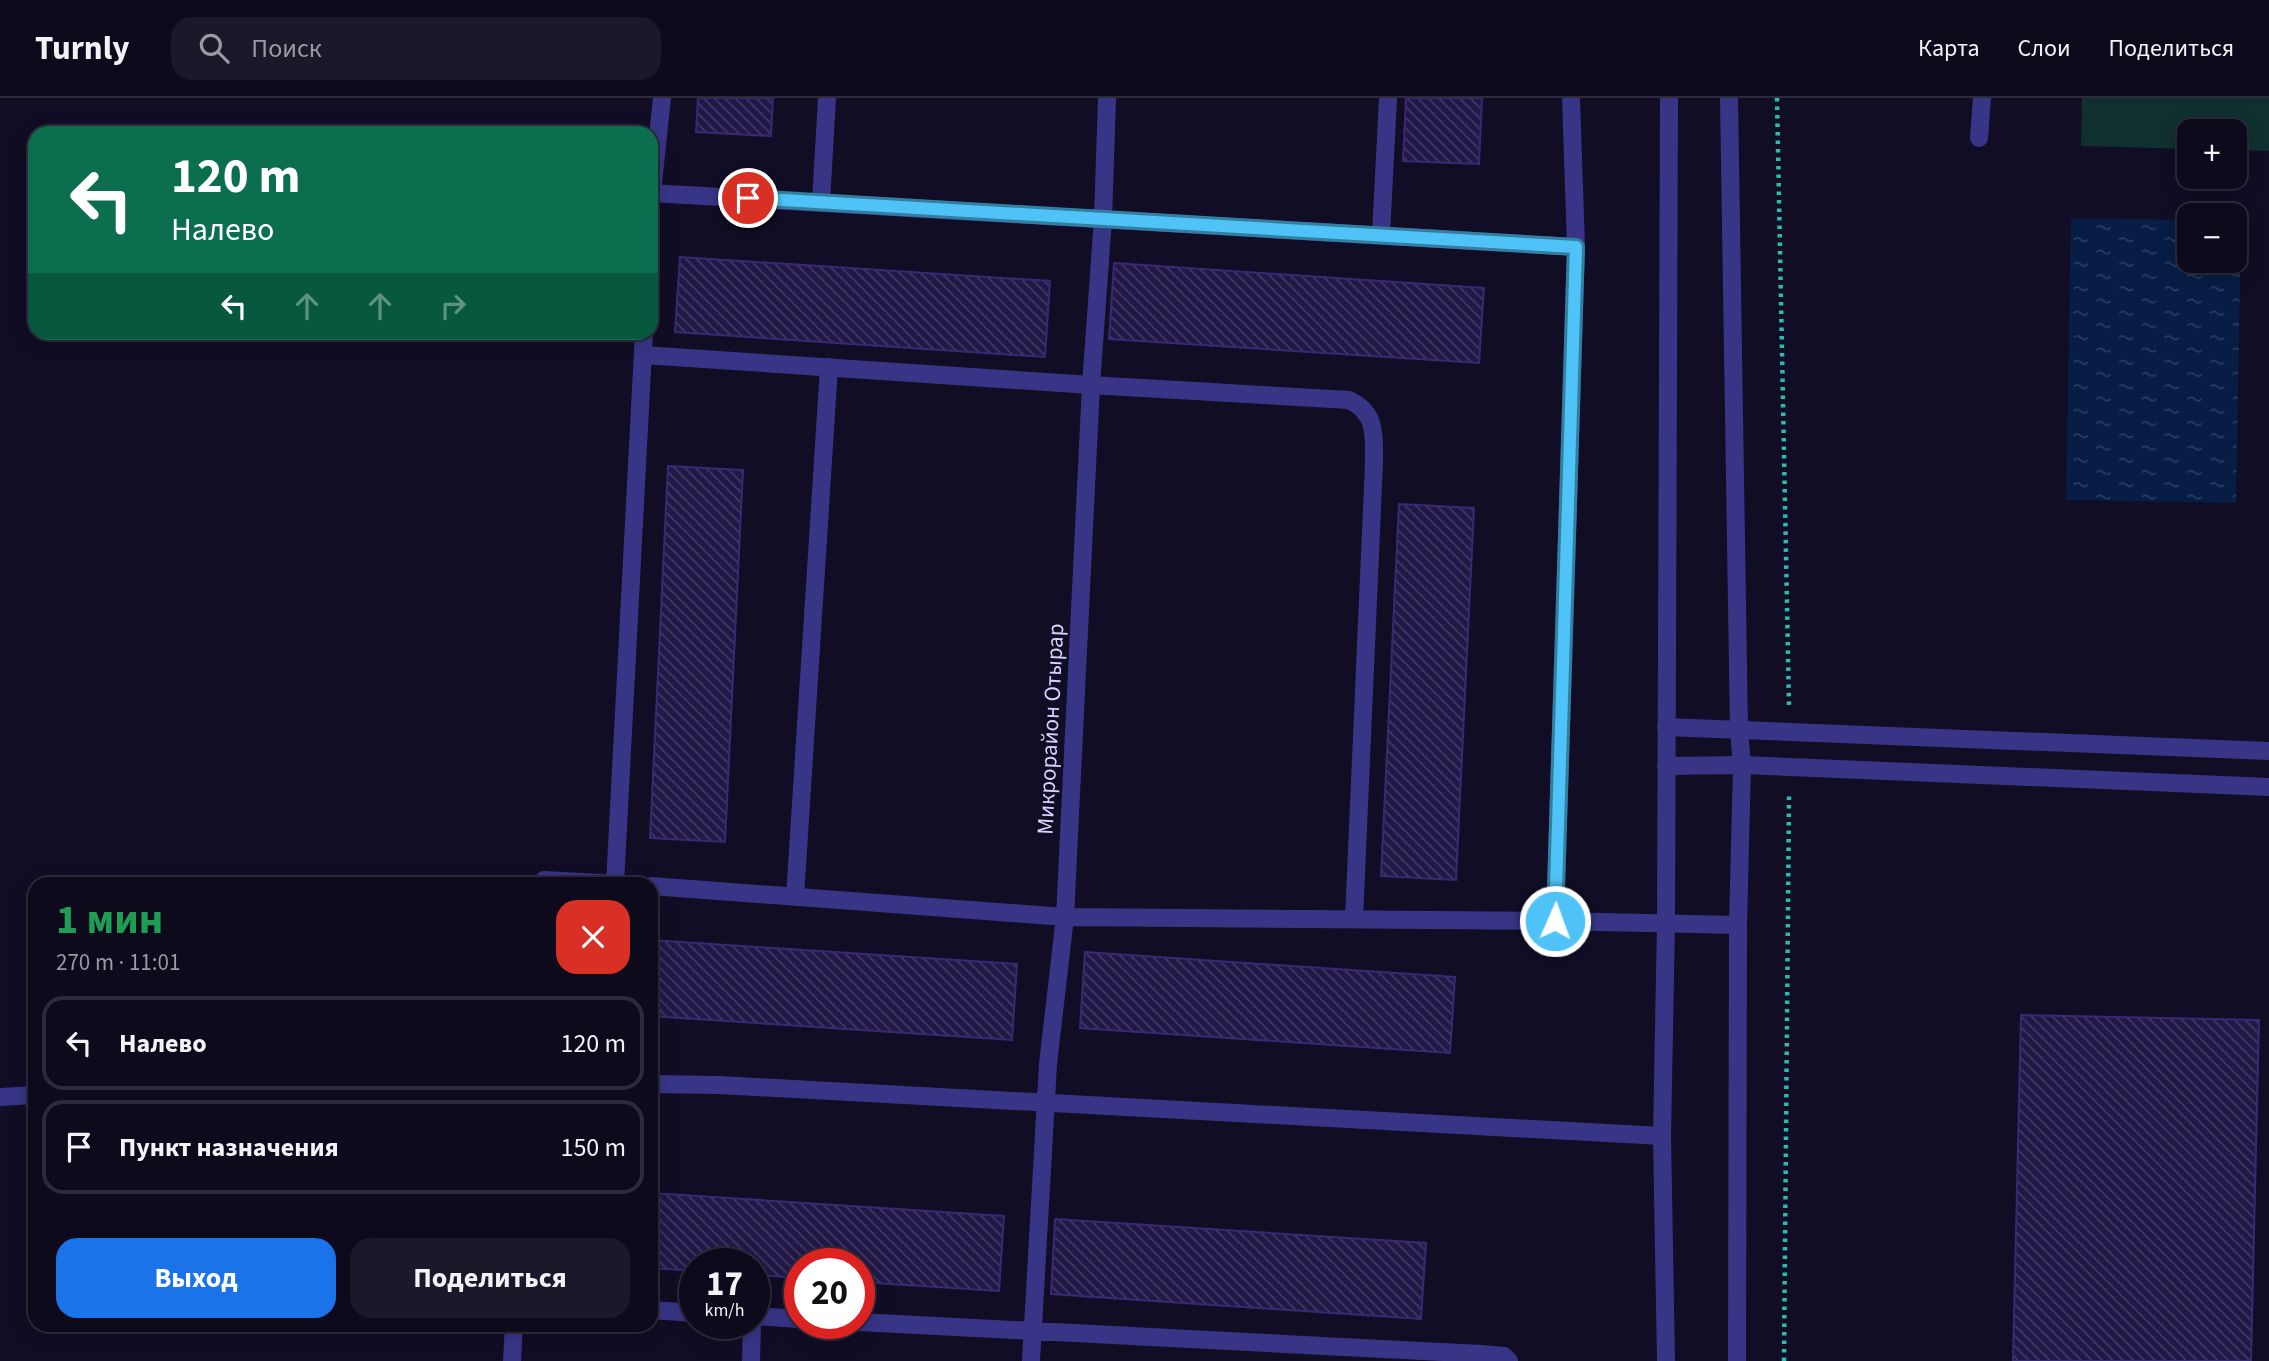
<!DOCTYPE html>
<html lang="ru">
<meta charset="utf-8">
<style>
body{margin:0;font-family:"Source Sans 3",sans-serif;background:#1b1829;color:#f1f3f6;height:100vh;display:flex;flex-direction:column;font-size:26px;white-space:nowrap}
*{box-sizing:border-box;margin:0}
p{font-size:23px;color:#9a9aa3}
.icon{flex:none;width:38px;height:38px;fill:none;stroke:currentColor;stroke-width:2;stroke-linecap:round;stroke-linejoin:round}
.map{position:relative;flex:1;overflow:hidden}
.drawer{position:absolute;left:28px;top:779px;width:630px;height:455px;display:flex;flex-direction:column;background:#0d0a1c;border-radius:21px;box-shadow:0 4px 18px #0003,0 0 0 2px #2d2b3b}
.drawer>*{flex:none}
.banner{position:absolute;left:28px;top:28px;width:630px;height:214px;border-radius:21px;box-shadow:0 4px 18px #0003,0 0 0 2px #2d2b3b;background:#0b6e4f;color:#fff;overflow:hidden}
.controls{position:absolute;left:2177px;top:21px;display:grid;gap:14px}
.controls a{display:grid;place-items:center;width:70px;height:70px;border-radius:14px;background:#0d0a1c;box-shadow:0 4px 18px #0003,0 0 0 2px #2d2b3b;font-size:35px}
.speed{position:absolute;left:679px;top:1150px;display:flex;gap:14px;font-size:35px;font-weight:700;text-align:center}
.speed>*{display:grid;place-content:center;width:91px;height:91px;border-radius:50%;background:#0d0a1c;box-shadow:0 4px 18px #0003,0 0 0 2px #2d2b3b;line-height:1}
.speed small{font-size:18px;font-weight:400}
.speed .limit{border:10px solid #d22;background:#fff;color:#111}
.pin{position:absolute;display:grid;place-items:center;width:60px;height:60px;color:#fff;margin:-30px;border:4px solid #fff;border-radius:50%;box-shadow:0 2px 7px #0007}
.me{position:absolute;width:77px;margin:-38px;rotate:2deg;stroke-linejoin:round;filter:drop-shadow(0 0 5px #0008)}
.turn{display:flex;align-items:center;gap:24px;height:147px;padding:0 28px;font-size:32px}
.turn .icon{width:91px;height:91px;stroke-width:2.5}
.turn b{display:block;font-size:49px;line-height:60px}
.lanes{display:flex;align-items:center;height:66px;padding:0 28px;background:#0003;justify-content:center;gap:35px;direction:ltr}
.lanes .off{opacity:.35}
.round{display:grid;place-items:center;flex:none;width:74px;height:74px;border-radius:21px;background:#1b1829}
.overview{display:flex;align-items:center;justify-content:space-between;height:119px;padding:0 28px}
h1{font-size:42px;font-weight:700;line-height:52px;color:#1e9e55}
.primary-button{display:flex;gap:14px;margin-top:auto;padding:14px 28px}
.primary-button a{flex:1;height:80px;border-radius:21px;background:#1a73e8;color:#fff;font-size:28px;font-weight:700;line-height:80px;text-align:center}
.primary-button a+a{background:#1b1829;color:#f1f3f6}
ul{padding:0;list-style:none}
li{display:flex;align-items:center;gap:21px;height:94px;margin:0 14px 10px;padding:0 14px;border:4px solid #2d2b3b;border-radius:21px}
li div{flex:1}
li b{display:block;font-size:26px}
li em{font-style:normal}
header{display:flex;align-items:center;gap:42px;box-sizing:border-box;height:98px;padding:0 35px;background:#0d0a1c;border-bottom:2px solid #2d2b3b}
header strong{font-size:33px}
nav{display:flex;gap:38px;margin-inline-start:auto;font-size:24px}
.search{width:490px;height:63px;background:#1b1829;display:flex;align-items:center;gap:18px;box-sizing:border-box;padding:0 24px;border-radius:21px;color:#9a9aa3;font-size:26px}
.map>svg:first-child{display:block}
.grass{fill:#10302f}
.water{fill:url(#water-ripples)}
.building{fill:url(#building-back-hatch);stroke:#382975;stroke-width:2}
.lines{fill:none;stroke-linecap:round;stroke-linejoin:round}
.path{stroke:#27bdb4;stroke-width:4.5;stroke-dasharray:3.5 5;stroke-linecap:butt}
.service{stroke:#383587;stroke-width:18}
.minor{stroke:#383587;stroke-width:18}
.tertiary{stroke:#383587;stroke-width:18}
.route-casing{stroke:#337fa1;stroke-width:18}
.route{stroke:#4fc3f7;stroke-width:12}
.labels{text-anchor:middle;stroke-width:5;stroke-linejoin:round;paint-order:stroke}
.street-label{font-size:23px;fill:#d7d2ff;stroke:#110d25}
</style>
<header>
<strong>Turnly</strong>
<div class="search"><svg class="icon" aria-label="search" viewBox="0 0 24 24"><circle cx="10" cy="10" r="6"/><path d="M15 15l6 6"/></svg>Поиск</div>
<nav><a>Карта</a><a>Слои</a><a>Поделиться</a></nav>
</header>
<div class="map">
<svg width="2269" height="1263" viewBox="0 0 2269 1263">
<defs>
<pattern id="water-ripples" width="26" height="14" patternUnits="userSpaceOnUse" patternTransform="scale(1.75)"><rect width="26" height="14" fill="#071d45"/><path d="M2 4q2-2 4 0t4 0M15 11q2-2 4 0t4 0" fill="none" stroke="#2a3d61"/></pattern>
<pattern id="building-back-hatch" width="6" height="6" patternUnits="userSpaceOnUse" patternTransform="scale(1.75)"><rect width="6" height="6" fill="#221848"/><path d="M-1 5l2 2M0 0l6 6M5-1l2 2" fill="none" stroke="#413963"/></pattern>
</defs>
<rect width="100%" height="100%" fill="#110d25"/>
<path class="grass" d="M2082,0H2269V53L2235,52V33H2189V51L2081,48Z"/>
<path class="water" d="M2071,120L2189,122V163H2235V123H2241L2236,405L2066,402Z"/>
<path class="building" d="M698,0H773L771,38L696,34Z
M1406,0H1482L1479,66L1403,63Z
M680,159L1050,183L1045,259L675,234Z
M1114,165L1484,190L1479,265L1109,241Z
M668,368L743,372L725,744L650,740Z
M1399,406L1474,410L1456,782L1381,778Z
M651,842L1017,866L1012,942L651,918Z
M1085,854L1455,879L1450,955L1080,930Z
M2021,917L2259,922L2251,1263H2013Z
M651,1095L1004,1118L999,1193L859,1184V1166H800V1180L754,1177V1166H695V1173L651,1170Z
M1055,1121L1426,1145L1421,1221L1051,1196Z"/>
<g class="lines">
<path class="path" d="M1777,0L1789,608
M1784,1263L1789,697"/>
<path class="service" d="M1979,40L1982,0
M652,95L1576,149
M651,104L662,0
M821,104L827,0
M1381,137L1388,0
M643,257L1091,287L1349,302C1377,315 1374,338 1374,365L1354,821
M543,786L544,782L617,786
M615,786L644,234
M651,788L1065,819L1555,823L1738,827
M795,799L829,269
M1555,823L1576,149L1571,0
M651,1212L695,1215
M754,1218L800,1221
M859,1224L1481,1256L1504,1258L1509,1263
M512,1263L514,1227
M751,1263L752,1225
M1031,1263L1048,966L1065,819L1091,287L1103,121L1107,0"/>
<path class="minor" d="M1666,629L2269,653
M1666,668L1742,667L2269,689
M651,986L719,987L1662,1038
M0,999L35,997"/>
<path class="tertiary" d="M1729,0L1739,633L1742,667L1738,827L1737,1263
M1666,1263L1662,1038L1666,825L1669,0"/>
</g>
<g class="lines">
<defs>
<path id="route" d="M748,100L1576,149L1555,823"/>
</defs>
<use href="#route" class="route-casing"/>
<use href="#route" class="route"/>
</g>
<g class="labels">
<g class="street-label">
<text transform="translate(1050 631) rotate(-87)" y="8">Микрорайон Отырар</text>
</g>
</g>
</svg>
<div class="controls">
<a>+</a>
<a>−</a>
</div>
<div class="speed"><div>17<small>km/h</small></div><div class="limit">20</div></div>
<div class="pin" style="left:748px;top:100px;background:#d93025"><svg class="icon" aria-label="arrive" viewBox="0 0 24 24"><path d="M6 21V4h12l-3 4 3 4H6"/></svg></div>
<svg class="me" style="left:1555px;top:823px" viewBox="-20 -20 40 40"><circle r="17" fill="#4fc3f7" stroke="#fff" stroke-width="3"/><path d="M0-11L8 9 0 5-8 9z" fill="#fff"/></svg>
<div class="banner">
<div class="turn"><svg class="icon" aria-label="left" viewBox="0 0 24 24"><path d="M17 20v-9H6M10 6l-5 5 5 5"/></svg><div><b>120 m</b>Налево</div></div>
<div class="lanes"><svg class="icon" aria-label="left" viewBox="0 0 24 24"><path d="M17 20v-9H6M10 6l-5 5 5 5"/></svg><svg class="icon off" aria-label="ahead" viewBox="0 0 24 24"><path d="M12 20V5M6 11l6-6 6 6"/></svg><svg class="icon off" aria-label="ahead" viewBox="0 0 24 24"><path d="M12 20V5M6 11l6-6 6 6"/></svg><svg class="icon off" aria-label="right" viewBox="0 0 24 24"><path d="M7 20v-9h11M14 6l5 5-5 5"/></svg></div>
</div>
<section class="drawer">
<div class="overview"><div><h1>1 мин</h1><p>270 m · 11:01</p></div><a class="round" style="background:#d93025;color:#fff"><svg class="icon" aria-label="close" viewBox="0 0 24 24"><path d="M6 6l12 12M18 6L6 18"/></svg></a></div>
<ul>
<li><svg class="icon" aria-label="left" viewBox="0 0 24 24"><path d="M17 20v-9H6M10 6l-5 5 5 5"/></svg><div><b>Налево</b></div><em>120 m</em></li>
<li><svg class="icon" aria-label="arrive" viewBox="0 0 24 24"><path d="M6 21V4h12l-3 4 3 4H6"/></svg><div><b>Пункт назначения</b></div><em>150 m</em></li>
</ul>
<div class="primary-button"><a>Выход</a><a>Поделиться</a></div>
</section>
</div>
